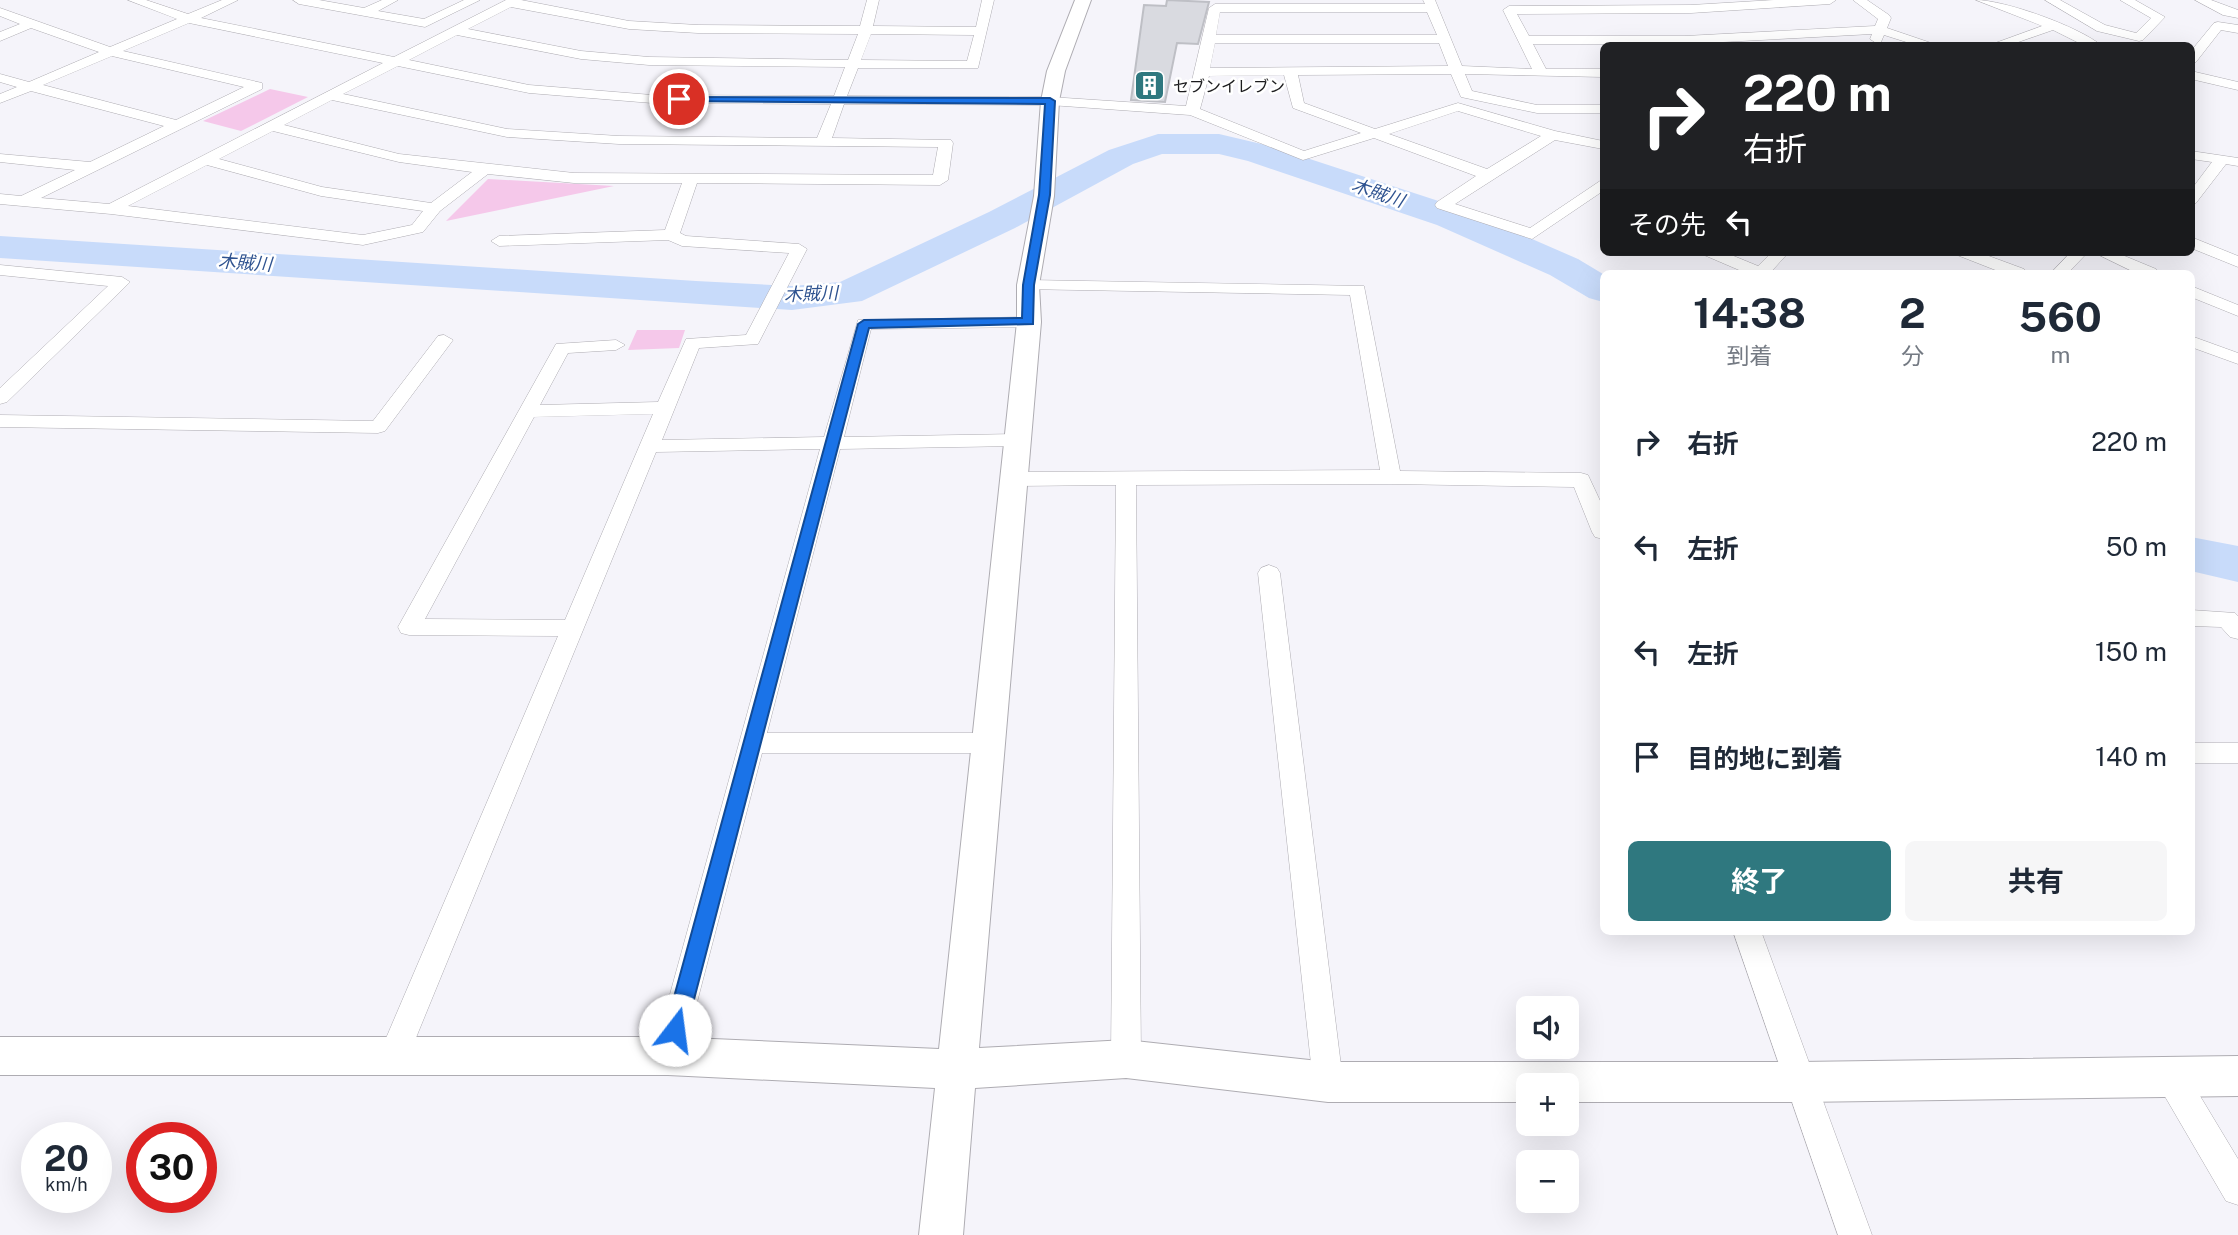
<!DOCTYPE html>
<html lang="ja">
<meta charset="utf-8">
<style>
body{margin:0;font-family:"Public Sans","Noto Sans JP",sans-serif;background:#f6f6f7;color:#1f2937;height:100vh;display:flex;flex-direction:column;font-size:26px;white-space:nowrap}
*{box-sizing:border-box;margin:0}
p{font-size:23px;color:#747a83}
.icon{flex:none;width:38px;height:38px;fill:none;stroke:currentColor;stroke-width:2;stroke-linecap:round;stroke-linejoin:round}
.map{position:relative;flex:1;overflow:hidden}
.side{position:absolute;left:1600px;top:270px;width:595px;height:665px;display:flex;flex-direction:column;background:#fff;border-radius:10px;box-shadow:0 7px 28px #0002}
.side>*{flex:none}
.banner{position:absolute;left:1600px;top:42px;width:595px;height:214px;border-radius:10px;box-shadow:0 7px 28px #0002;background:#202124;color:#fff;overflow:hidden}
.controls{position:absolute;left:1516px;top:996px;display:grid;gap:14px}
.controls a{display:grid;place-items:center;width:63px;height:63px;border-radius:10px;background:#fff;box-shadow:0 7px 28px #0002;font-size:35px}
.speed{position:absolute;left:21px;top:1122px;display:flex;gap:14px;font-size:35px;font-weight:700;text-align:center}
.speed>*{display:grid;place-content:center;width:91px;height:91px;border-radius:50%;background:#fff;box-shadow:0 7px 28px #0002;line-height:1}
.speed small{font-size:18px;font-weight:400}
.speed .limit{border:10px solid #d22;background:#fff;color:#111}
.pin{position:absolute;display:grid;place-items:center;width:60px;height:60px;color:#fff;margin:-30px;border:4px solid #fff;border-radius:50%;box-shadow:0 2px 7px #0007}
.me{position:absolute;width:77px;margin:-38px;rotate:15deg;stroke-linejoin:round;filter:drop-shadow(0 0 5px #0008)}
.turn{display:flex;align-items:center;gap:24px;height:147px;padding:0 28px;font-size:32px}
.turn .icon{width:91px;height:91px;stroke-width:2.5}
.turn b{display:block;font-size:49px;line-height:60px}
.then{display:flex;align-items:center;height:66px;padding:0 28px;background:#0003;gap:14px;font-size:26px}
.eta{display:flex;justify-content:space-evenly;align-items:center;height:119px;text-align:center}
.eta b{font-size:42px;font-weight:700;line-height:49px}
.action{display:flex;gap:14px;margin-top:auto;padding:14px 28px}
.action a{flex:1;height:80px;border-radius:10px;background:#2f787f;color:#fff;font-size:28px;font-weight:700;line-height:80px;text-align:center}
.action a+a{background:#f6f6f7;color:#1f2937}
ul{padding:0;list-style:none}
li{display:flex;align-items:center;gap:21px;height:105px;padding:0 28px}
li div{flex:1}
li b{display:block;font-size:26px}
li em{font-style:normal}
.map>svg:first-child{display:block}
.green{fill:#f5c8ea}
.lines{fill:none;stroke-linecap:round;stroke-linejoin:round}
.river{fill:#c8dbfa;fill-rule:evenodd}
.building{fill:#d9dae0;stroke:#bebfc5;stroke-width:2}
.minor-casing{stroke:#aeacb2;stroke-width:1}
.tertiary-casing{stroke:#aeacb2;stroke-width:2}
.minor{fill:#fff;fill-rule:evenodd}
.tertiary{fill:#fff;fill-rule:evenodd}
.route{fill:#1a73e8;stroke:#114b97;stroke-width:2}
.labels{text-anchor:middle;stroke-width:5;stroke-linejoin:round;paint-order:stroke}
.far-poi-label{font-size:16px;fill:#1b1b1d;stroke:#fff;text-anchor:start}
.far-water-label{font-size:18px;font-style:italic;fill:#2f5390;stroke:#fff}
</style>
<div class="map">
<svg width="2238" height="1235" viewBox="0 0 2238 1235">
<rect width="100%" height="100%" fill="#f5f4fa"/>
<path class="green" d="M270,89L308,97L241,131L203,121Z
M488,179L614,186L446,221Z
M637,330H685L679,348L628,350Z"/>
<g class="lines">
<path class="river" d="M1158,134H1219L1270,146L1463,209L1578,259L1603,274V302L1589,298L1550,275L1437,225L1248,161L1219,154H1162L1133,164L1015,228L862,301L792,310L0,258V236L696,281L792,286L840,282L989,212L1109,150Z
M2191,537L2238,546V582L2191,571Z"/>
</g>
<path class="building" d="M1167,0L1209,2L1198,44L1177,43L1165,102L1131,100L1144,5L1166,6Z"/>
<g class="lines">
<defs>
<path id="minor" d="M128,0H146L188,14L222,0H238L201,18L394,57L506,0H521L629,21L698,25L860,26L867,0H879L873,26L976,27L982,0H994L978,68H858L847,96L1050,97L1186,106L1209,8L1215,4H1425L1423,0H1435L1462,66L1532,69L1503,10L1509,6L1691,5L1774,0H1836L1830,4L1691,13L1517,14L1529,36H1685L1875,26L1878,19L1853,0H1867L1889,15L1891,18L1887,28L1940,46H1919L1884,35L1881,42L1876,43L1870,39L1872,34L1685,44H1533L1546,69H1603V77L1465,74L1472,91L1537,105H1603V113H1537L1461,97L1451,74L1298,75L1304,103L1375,129L1458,103L1555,131L1603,141V149L1555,140L1455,204L1530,228L1603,179V191L1532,239L1437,208L1435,205L1437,202L1476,176L1374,138L1303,160L1190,115L1050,105L844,104L832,138L951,140L953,143L948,180L940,185L697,183L680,233L686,236L799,244L807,249L758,344L699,348L662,440L824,437L858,320L1029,317L1038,322L1029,327L871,329L844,437L1017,434L1024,436L1027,440L1024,444L1017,446L840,449L767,733H989L998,736L1001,743L998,750L989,753H762L683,1056L679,1066L668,1071L657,1066L653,1056L820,449L656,452L404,1067L393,1072L382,1067L378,1057L558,636L409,635L401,633L398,627L556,344L616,340L625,345L616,350L568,353L540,405L658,402L686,339L746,335L789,253L682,246L668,240L499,246L491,241L499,236L665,230L682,183H574L488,174L440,211L423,232L363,245L111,214L0,204V194L21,196L75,170L0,162V154L90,162L164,126L31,91L0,103V94L17,87L0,82V74L29,82L99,52L31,28L0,41V32L20,24L0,16V8L110,47L177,19ZM511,7L629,29L698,33L858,34L848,60L649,57L581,51L468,29ZM1220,12H1427L1437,35H1216ZM189,23L383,63L109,204L41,198L262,89V83L123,51ZM871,34L974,35L967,61L861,60ZM457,35L581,59L649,65L845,67L834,96L652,95L529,85L409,60ZM1215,43H1439L1448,66L1210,68ZM112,56L244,87L176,120L43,85ZM398,66L529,93L652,103L831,104L817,138L619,136L507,129L343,94ZM1284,75L1293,108L1361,133L1304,151L1200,109L1209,76ZM332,100L507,137L619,144L938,147L933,175L574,173L399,154L284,125ZM1458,111L1541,136L1487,169L1389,134ZM273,131L399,162L472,172L431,203L322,187L219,159ZM207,165L321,196L423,211L412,225L363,235L128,206ZM653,414L565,620L425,619L534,417Z
M293,0H319L364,8L382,0H398L378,11L424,19L464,0H480L425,27L299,4Z
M1976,0C2005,0 2080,27 2102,46H2085L2053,30L2007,46H1987L2042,26Z
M2045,0H2060L2105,25L2136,33L2151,18L2120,0H2135L2165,17L2143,40L2139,41L2097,31Z
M2195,0H2211L2238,10V18L2223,15Z
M2218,22L2238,25V33L2221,30L2196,62L2191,63V51L2214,23Z
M2191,71L2238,82V90L2191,79Z
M2191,151L2238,158V166L2226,164L2196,203L2191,205V190L2212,162L2191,159Z
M2191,237L2238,256V267L2191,248Z
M1702,252H1724L1758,266L1772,252H1789L1770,273H1746L1704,255Z
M1955,252H1978L2024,269L2026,273H2003L1957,255Z
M2071,252H2088L2068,273H2051Z
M2093,252H2115L2156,269L2158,273H2136Z
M0,265L122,277L130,282L7,402L0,404V388L108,286L0,275Z
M1028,280L1364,286L1400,471L1581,473L1588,475L1603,507V539L1595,537L1592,532L1574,487L1391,484L1136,485L1141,1059L1137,1069L1126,1074L1115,1069L1111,1059L1116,485L1014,486L1007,484L1004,479L1007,474L1014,472L1380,470L1350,295L1022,289L1020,285L1022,281Z
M2191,286L2238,305V316L2191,297Z
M444,335L453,340L385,431L378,433L0,427V415L373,421L438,336Z
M2191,336L2238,353V364L2191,347Z
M1269,565L1277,568L1280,573L1343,1082L1339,1093L1328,1097L1317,1093L1313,1082L1258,573L1261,568Z
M2191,610L2235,613L2238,616V639L2230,637L2221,627L2191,626Z
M2191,743H2238V763H2191Z
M1733,931H1761L1872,1235H1838Z
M2171,1062L2182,1066L2238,1159V1205L2226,1201L2160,1088L2156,1077L2160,1066Z"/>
<path id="tertiary" d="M1075,0H1091L1065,71L1059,101L1054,196L1039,285L1041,322L979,1048L1126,1040L1328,1062H1800L2238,1056V1096L1800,1102H1566V1085H1528V1102H1328L1126,1078L975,1088L963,1235H919L935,1088L668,1075H0V1037H668L939,1049L1017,322V285L1034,196L1041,101L1047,71Z"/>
</defs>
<use href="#minor" class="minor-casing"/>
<use href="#tertiary" class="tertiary-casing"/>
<use href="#minor" class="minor"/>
<use href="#tertiary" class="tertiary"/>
</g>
<path class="route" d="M679,97L1050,98L1055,101L1050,195L1034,285L1033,324L869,328L686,1030L683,1037L675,1040L668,1037L665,1030L858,324L864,320L1022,318L1023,285L1039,195L1045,104L675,101V97Z"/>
<defs>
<symbol id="building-square" viewBox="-11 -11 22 22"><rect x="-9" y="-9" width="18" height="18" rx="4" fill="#2f787f" stroke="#fff"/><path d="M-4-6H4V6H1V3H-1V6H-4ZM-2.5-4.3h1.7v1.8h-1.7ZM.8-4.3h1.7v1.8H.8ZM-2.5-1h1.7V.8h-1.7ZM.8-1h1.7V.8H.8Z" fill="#fff"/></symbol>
</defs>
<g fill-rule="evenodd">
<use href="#building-square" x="1132" y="68" width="35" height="35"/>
</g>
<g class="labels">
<g class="far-poi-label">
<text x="1173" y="92">セブンイレブン</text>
</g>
<g class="far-water-label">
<text transform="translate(1378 193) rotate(19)" y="6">木賊川</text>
<text transform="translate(245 263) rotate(4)" y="6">木賊川</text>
<text transform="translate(811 294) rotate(-2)" y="6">木賊川</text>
</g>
</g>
</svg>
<div class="controls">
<a><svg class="icon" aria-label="sound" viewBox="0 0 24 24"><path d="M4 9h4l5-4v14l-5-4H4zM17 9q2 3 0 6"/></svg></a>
<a>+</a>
<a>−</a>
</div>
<div class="speed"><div>20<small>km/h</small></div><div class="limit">30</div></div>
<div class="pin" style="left:679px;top:99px;background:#d93025"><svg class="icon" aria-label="arrive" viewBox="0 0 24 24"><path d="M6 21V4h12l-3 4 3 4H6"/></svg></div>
<svg class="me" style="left:675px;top:1030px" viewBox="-20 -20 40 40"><circle r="19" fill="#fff"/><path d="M0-13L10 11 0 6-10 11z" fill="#1a73e8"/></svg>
<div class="banner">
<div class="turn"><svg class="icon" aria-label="right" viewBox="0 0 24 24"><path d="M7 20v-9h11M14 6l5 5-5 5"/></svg><div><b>220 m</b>右折</div></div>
<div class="then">その先<svg class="icon" aria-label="left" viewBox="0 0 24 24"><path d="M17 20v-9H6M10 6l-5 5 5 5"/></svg></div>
</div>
<section class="side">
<div class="eta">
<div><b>14:38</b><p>到着</p></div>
<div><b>2</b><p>分</p></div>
<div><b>560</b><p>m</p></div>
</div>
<ul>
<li><svg class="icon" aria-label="right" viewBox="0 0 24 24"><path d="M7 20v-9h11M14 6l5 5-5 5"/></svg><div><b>右折</b></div><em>220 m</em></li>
<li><svg class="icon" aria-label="left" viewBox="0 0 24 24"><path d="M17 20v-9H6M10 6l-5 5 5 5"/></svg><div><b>左折</b></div><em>50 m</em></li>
<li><svg class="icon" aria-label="left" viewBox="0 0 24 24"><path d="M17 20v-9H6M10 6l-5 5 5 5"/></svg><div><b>左折</b></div><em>150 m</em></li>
<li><svg class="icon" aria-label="arrive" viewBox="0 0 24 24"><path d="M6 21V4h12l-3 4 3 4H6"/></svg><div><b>目的地に到着</b></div><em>140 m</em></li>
</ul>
<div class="action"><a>終了</a><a>共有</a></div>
</section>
</div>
